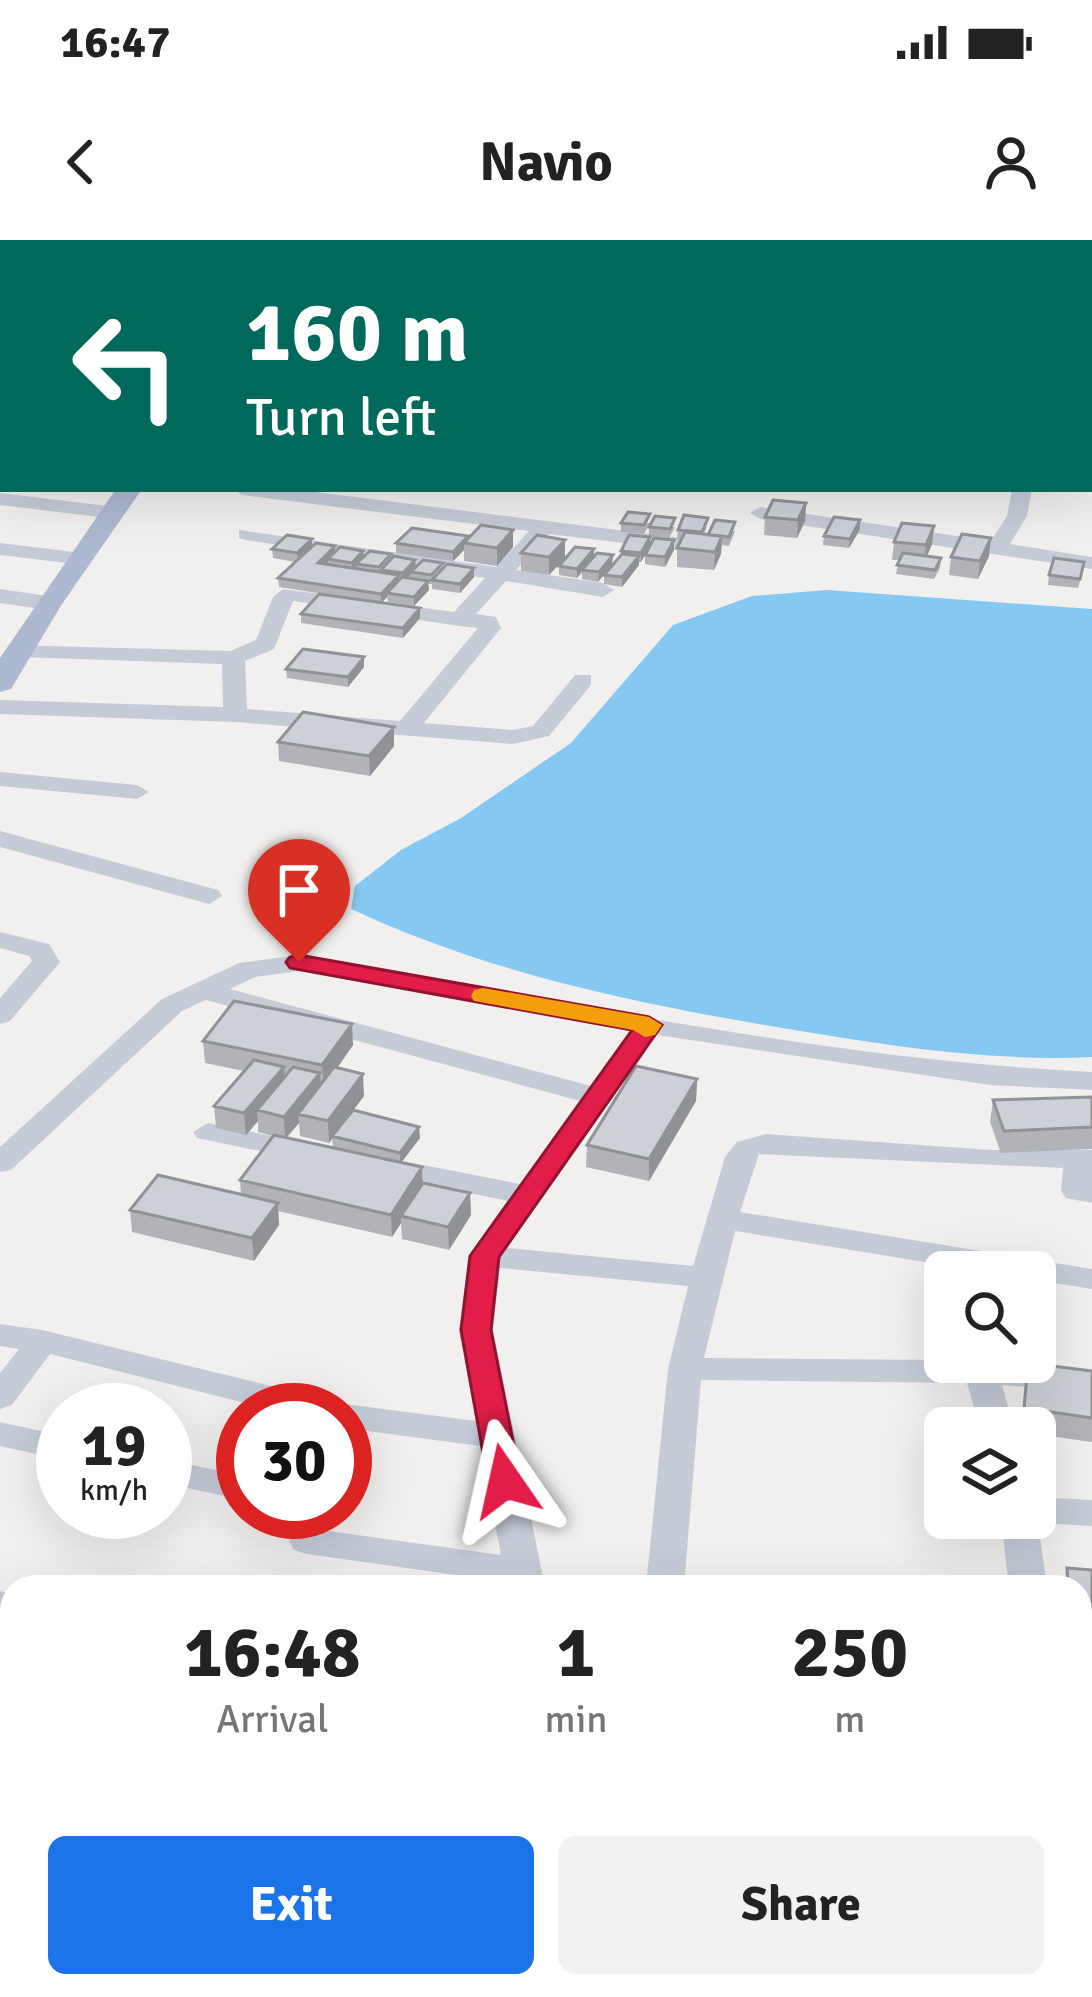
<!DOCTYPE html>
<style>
body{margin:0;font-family:Signika,sans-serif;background:#f2f2f2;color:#222;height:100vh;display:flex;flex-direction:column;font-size:45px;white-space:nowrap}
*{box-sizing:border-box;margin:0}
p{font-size:39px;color:#767676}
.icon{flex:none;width:66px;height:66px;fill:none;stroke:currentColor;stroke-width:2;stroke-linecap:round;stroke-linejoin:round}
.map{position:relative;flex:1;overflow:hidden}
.sheet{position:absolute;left:0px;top:1335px;width:1092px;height:423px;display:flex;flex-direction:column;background:#fff;border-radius:36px 36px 0 0;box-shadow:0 12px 48px #0002}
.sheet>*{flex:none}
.banner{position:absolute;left:0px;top:0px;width:1092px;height:252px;box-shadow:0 12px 48px #0002;background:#00695c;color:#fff;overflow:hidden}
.controls{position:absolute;left:924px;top:1011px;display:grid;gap:24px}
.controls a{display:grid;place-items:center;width:132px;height:132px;border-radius:18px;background:#fff;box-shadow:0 12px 48px #0002;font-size:60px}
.speed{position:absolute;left:36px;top:1143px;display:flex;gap:24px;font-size:60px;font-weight:700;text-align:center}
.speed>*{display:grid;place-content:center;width:156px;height:156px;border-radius:50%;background:#fff;box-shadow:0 12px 48px #0002;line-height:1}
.speed small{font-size:30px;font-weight:400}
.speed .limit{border:18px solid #d22;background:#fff;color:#111}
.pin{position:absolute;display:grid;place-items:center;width:102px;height:102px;color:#fff;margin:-123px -51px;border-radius:50% 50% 50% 0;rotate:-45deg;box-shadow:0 0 12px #0007}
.pin .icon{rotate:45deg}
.me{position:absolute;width:132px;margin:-66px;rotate:349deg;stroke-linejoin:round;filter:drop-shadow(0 0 9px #0008)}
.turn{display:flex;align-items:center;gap:42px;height:252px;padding:0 48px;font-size:54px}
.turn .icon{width:156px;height:156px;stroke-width:2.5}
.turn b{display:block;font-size:84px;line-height:102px}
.eta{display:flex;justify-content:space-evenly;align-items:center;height:204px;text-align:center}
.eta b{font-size:72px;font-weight:700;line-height:84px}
.cta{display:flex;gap:24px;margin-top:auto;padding:24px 48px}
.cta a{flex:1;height:138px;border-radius:18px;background:#1a73e8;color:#fff;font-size:48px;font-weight:700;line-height:138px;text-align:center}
.cta a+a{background:#f2f2f2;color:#222}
.status{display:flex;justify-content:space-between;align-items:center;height:84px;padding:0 60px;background:#fff;direction:ltr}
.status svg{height:33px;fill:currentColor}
header{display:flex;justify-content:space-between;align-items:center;height:156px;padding:0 48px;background:#fff;font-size:54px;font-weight:700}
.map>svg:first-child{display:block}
.water{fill:#85c9f2}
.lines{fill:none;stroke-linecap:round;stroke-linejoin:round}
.minor{fill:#c5ccd8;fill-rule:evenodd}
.major{fill:#adb9d0;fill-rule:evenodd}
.wall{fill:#b1b3b9;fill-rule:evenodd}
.shaded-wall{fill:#909296}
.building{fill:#ced0d7;stroke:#909296;stroke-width:3}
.route{fill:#e11d48;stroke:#92132f;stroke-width:3}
.slow{fill:#f59e0b}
</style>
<div class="status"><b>16:47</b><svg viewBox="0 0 49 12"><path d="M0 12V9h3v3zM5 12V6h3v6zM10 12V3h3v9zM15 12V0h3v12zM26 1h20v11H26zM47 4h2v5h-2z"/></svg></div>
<header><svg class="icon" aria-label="back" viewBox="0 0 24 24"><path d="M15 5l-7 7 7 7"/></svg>Navio<svg class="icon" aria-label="person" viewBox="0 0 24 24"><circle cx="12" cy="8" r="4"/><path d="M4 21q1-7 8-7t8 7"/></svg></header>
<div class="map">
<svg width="1092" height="1757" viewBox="0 0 1092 1757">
<rect width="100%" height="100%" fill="#f2f0ef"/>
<path class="water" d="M827,350L1092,369V817C989,822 884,805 782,788C634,763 488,733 351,669L355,646L401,610L461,578L571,503L673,385L752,356Z"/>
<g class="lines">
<path class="minor" d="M140,0H179L181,3H142Z
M776,0H811L813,3H778Z
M3,18V29L0,30V19Z
M1089,37L1092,38V48L1089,47Z
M1089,87H1092V97H1089Z
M1089,141L1092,142V155L1089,154Z
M3,175V189L0,190V176Z
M1089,186H1092V198H1089Z
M232,249H291L706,301L717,307L706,313L549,294L516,330L603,343L614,350L603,357L506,341L476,374L496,377L501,388L424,483L513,490L533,486L575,435H591V445L549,496L513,504L235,482L0,474V460L223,467L222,424L20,417L12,415V405L230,411L256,400L273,357L283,349L454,372L485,338L246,300L239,298V290L496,327L529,291L242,255ZM293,361L459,386L478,388L400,481L247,469L245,421L274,409Z
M1012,249H1032L1027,276L1010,304L1092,317V329L760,279L750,273L760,267L991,301L1007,276Z
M0,253L116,267L126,273L116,279L0,265Z
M0,303L83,313L94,319L83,325L0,315Z
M0,349L48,356L59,363L48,370L0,363Z
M0,532L137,545L149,552L137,559L0,546Z
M0,591L218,650L222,656L209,664L0,607Z
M0,692L49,704L60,722L10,781L0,784V758L32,721L29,716L0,708Z
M299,715C561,761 826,819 1092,832V850L990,845L657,795L507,1008L693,1026L725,917L737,902L766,894L991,910H1092V963L1066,958L1061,951L1063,928L759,914L740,972L1092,1029V1049L1035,1040V1032H986L735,991L704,1118L945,1120L1092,1130V1152L1002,1145L1014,1188H980L967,1143L701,1140L684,1347H646L668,1129L688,1046L500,1028L493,1090L545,1347H507L506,1342L307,1314L294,1310L289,1301L294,1292L307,1288L501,1315L480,1206L345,1188V1170H273L50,1114L12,1165L0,1169V1133L19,1109L0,1106V1084L42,1090L320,1158L335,1167L345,1164L476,1181L459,1090L469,1016L508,961L387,936L372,927L387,918L520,944L580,861L206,760L182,771L11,930L0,932V907L162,759L239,723ZM299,731L631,790L591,846L230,749L255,737Z
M208,883L315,905L319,911L304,920L197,898L193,892Z
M0,1182L63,1196V1220L0,1206Z
M165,1219L243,1236V1260L165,1243Z
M1035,1257L1092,1260V1286L1038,1283L1047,1347H1009L1001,1278H1035Z
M0,1351L12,1354V1382L0,1379Z
M1080,1404H1092V1432H1080Z
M1080,1493L1092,1496V1528L1080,1524Z
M599,1746H643L641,1757H597Z
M671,1746H758L764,1757H677Z
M1018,1746H1062V1757H1018Z"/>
<path class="major" d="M260,0H282V3H260Z
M0,138H3V152H0Z
M116,249H142L62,364L11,449L0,452V418Z"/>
</g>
<path class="wall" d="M847,0H893V3H847Z
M806,263L805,281L797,298L764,295L765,277Z
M860,280V289L849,308L823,305L824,296Z
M621,283H650L644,294L621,292Z
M934,286L932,304L927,317L941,318L940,328L934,339L896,334L899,320H892L894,302Z
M649,287H675L669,298L649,296Z
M707,287L704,294L735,291L729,306L722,305L721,314L714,330L677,327V308L682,299H677L678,290Z
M312,299V307L335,312L363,317L415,320L416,328H443L474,337L460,353L432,349V344H428L429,350L414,366L388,362L387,357L382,363L420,368V378L403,398L301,383V374L356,359L279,347L278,338L295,322L273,318L272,309Z
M468,299L513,307L497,326L464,321V310L453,321L396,313V303Z
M674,300V310L665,327L645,324V315L649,308L641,322H639V325L622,347L604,344V335L621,315V311Z
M594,309V316L613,315L612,324L598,342L582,339V333L577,338L559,335V326Z
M521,313L565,318L549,335L521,331Z
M989,316L978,339L949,335L951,317Z
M1083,331L1078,348L1048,345L1049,335Z
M364,417V427L348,447L287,438L286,429Z
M394,487V506L370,536L279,521L278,502Z
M203,801L353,805L337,828L364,856L353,870L420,898L401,923L423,943L470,953L471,975L449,1010L402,999L401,983L392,997L278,971L279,985L254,1021L132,992L130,970L241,954L240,940L273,896L258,892V881L246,895L216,888L214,866L244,831L205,823ZM299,883L300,896L329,903L332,899L333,908L287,897Z
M697,839L696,861L649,941L586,927L587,905Z
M1092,857V909L1001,913L990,882L993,860Z
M1028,1123L1092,1131V1202L1035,1194V1188H1021Z
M1067,1328L1092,1330V1395L1080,1394V1347H1064Z"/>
<path class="shaded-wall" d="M806,263L805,281L797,298L798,280Z
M860,280V289L849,308L850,299Z
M934,286L932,304L924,323L926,305Z
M513,290V307L497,326V308Z
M468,296L464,303V310L453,321V312Z
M722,296L721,314L714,330L715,312Z
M650,297V306L641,322V313Z
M991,298L989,316L978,339L980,321Z
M312,299V308L298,322L297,313Z
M565,300V318L549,335V317Z
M674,300V310L665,327V317Z
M335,306V315L328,319V322L318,332V323Z
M594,309V319L582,330L577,338V329Z
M363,311L364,320L356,324L357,327L352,332V323Z
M613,315L612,324L598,342L599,332Z
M639,316V325L622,347V337Z
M415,320L416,329L403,342V333Z
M474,328V337L460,353V344Z
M399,335V344L387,353V357L381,363V354Z
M428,341L429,350L414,366V357Z
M420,368V378L403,398V388Z
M364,417V427L348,447V437Z
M394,487V506L370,536L369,516Z
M352,784L353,805L324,847L322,825Z
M284,827L285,849L257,870L258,881L246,895L244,873Z
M320,833L322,855L298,874L299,883L285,899L284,877Z
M363,834L364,856L329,903L328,881Z
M697,839L696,861L649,941V919Z
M419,887L420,898L400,924V913Z
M422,927L423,950L401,976V983L392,997L391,975Z
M470,953L471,975L449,1010L448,987Z
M278,963L279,985L254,1021L252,998Z"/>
<path class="building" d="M618,0H664L660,3H635Z
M870,0H891L887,3L868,2Z
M773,260L806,263L798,280L765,277Z
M628,272L650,274L644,285L621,283Z
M684,275L708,278L702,292L678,290Z
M655,276L675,278L670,289L649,287Z
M834,277L860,280L850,299L824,296Z
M715,280L735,282L729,297L708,295Z
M902,283L934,286L926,305L894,302Z
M481,285L513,290L497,308L464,303Z
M412,288L468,296L453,312L396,303Z
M685,292L722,296L715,312L677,308Z
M962,294L991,298L980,321L951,317Z
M287,295L312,299L297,313L272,309Z
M537,295L565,300L549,317L521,313Z
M629,295L650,297L641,313L621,311Z
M654,298L674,300L665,317L645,315Z
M316,303L335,306L318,323L399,335L381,354L278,338Z
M340,307L363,311L352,323L328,319Z
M575,307L594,309L577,329L559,326Z
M370,311L391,314L379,327L356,324Z
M597,313L613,315L599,332L582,330Z
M903,313L941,318L935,330L897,325Z
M622,314L639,316L622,337L604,335Z
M394,316L415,320L403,333L381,330Z
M1054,318L1084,322L1080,339L1049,335Z
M423,320L443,323L431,335L411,332Z
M447,324L474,328L460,344L432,340Z
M402,337L428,341L414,357L387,353Z
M319,354L420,368L403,388L301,374Z
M303,409L364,417L348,437L286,429Z
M303,472L394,487L369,516L278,502Z
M234,761L352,784L322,825L203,801Z
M254,820L284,827L244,873L214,866Z
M636,826L697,839L649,919L587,905Z
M293,827L320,833L284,877L257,870Z
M334,827L363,834L328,881L298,874Z
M1092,857V887L1004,891L993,860Z
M353,870L419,887L400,913L332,896Z
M274,895L422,927L391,975L240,940Z
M158,935L278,963L252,998L130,970Z
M423,943L470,953L448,987L401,976Z
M1028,1123L1092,1131V1178L1024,1168Z
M1067,1328L1092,1330V1371L1080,1370V1347H1068Z"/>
<path class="route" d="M299,715L649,777L662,785L499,1017L491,1090L521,1241L516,1249H493L488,1241L461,1090L470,1016L632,790L290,728L286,722L290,717Z"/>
<path class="slow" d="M483,748L649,777L662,785L655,795L645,797L633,790L474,761L471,756L474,750Z"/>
</svg>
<div class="controls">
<a><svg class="icon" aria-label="search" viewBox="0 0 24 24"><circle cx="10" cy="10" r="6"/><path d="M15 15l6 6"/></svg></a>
<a><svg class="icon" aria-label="layers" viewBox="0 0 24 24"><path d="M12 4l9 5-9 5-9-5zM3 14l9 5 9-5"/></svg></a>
</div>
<div class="speed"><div>19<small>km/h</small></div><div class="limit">30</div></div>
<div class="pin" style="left:299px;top:722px;background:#d93025"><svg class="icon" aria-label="arrive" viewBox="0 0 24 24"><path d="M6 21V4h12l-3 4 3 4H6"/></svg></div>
<svg class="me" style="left:505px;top:1241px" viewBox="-20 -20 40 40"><path d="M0-17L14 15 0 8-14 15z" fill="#e11d48" stroke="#fff" stroke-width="4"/></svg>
<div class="banner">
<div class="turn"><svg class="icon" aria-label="left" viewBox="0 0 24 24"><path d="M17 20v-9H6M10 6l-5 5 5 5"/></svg><div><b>160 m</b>Turn left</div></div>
</div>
<section class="sheet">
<div class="eta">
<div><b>16:48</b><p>Arrival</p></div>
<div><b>1</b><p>min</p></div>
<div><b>250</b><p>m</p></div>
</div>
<div class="cta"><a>Exit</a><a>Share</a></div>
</section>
</div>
